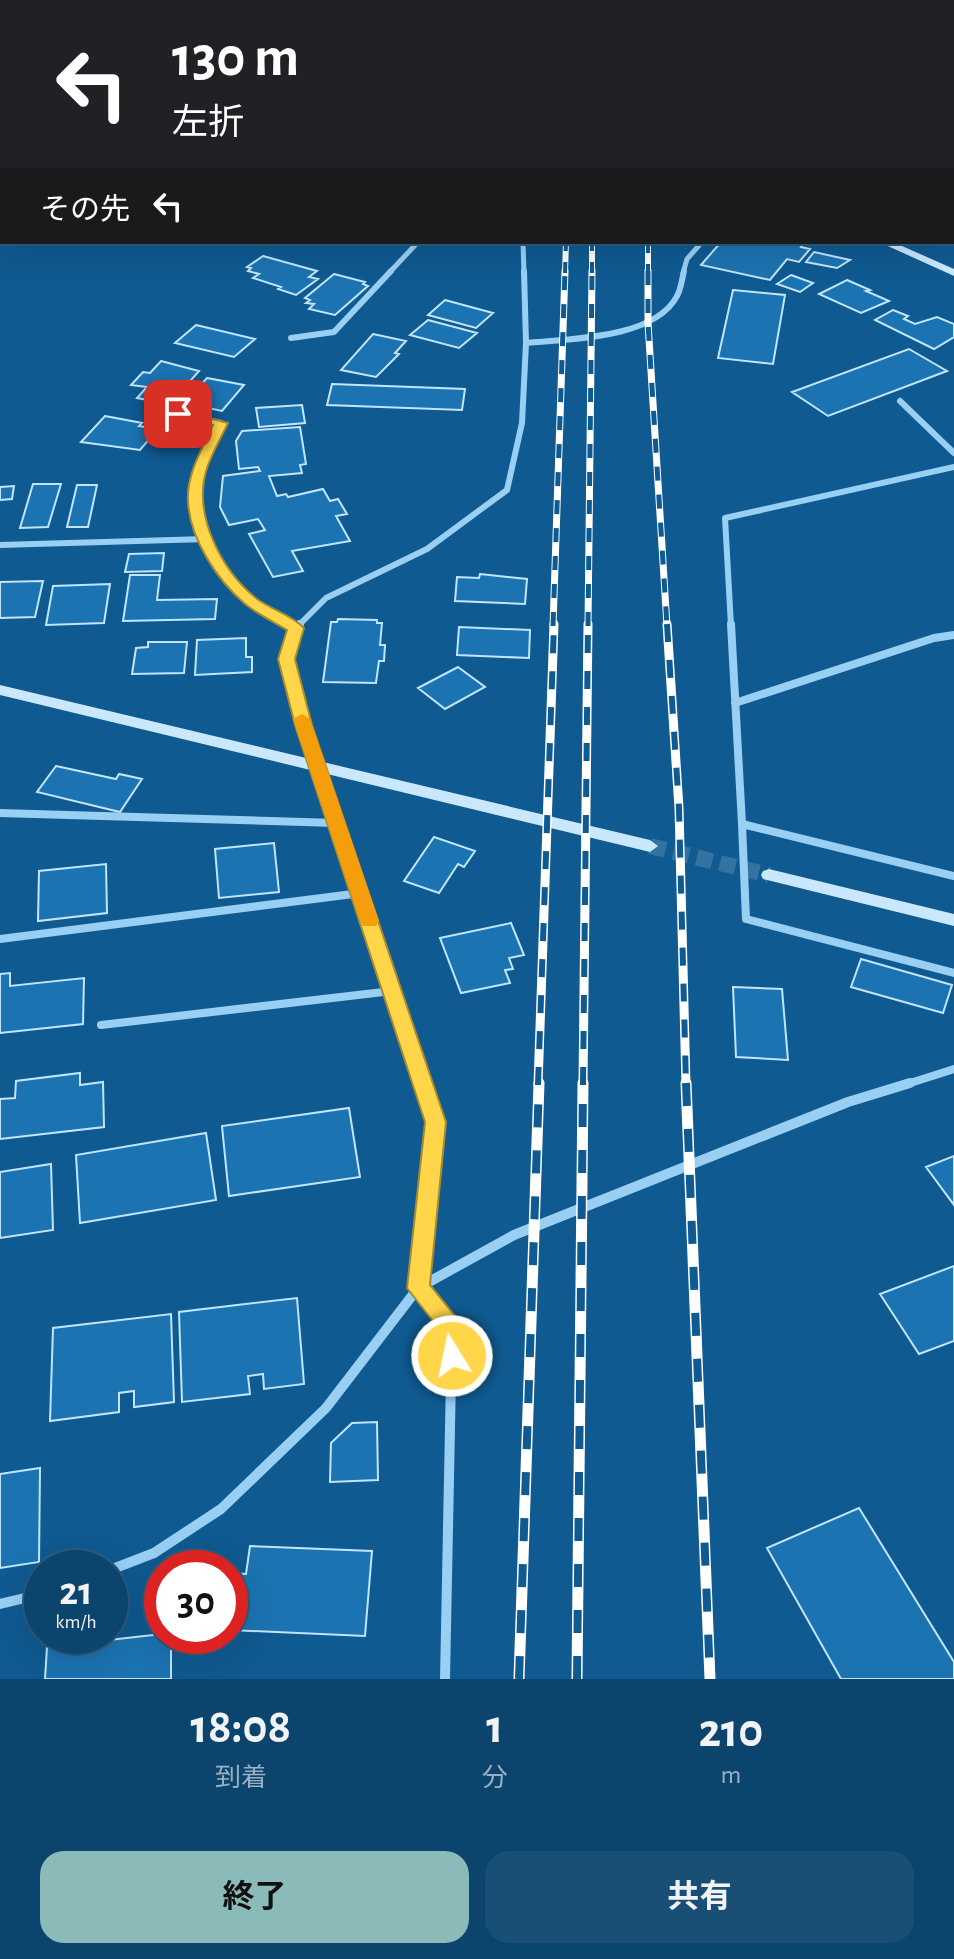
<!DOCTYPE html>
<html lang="ja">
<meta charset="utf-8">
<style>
body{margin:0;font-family:"Alegreya Sans","Noto Sans JP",sans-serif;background:#194e75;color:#f1f3f6;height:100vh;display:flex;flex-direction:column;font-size:30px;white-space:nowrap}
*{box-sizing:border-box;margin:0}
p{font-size:26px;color:#9ab0c2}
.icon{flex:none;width:44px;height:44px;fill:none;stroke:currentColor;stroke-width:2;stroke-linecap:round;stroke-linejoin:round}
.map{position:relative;height:1679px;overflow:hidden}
.drawer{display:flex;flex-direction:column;background:#0b446d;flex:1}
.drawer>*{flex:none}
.hud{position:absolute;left:0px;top:0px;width:954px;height:244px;box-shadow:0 8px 32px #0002,0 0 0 2px #2b5c80;background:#202124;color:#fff;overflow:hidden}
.speed{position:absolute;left:24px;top:1550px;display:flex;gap:16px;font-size:40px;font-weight:700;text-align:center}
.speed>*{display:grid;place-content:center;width:104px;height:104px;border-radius:50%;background:#0b446d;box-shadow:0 8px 32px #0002,0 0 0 2px #2b5c80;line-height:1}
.speed small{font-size:20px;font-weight:400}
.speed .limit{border:12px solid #d22;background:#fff;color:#111}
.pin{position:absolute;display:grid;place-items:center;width:68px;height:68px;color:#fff;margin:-34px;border-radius:16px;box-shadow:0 4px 12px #0006}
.me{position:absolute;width:88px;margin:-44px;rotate:350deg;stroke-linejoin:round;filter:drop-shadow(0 0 6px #0008)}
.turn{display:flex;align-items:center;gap:28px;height:168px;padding:0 40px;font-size:36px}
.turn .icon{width:104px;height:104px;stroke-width:2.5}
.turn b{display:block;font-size:56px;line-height:68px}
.then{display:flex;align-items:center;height:76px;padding:0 40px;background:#0003;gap:16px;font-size:30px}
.eta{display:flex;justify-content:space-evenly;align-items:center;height:136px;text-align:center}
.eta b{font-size:48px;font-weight:700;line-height:56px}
.button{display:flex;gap:16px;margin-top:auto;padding:16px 40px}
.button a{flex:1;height:92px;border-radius:24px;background:#8bbbb9;color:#111;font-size:32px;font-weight:700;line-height:92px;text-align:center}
.button a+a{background:#194e75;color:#f1f3f6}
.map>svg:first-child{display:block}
.building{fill:#1c73b1;stroke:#c1e5fe;stroke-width:2}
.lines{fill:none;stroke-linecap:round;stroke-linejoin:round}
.secondary-tunnel{stroke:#3373a2;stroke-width:16;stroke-dasharray:16 8;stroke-linecap:butt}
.street-far3{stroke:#99cff3;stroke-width:5}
.street-far2{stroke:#99cff3;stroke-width:6}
.street-far1{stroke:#99cff3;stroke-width:8}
.street{stroke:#99cff3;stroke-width:10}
.secondary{fill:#c9e7fd;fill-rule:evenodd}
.rail-far3-casing{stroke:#fff;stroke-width:6}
.rail-far2-casing{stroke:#fff;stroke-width:7}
.rail-far1-casing{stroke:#fff;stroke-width:9}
.rail-casing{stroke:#fff;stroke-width:11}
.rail-far3{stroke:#0f5a91;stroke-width:4;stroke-dasharray:11;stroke-linecap:butt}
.rail-far2{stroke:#0f5a91;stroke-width:5;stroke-dasharray:14;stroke-linecap:butt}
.rail-far1{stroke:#0f5a91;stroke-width:6;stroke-dasharray:18;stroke-linecap:butt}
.rail{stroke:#0f5a91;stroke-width:8;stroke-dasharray:23;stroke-linecap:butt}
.street-bridge{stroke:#99cff3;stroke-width:8}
.route{fill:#ffd54a;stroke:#a68a30;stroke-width:2}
.slow{fill:#f59e0b}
</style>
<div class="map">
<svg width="954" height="1679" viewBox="0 0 954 1679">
<rect width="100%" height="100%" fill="#0f5a91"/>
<path class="building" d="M721,242H805L801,247L810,249L799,262L787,259L770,280L701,265Z
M814,252L850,260L837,268L806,262Z
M263,256L317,271L309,277L318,279L296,295L278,289L281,287L253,278L259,274L248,271L251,268L247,267Z
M334,274L365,282L363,284L368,286L335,315L309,309L314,304L306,303L310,300L305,298Z
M791,275L813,283L800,292L777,284Z
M847,280L870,290L866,291L889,301L861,313L819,294Z
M733,290L785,295L773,364L718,358Z
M445,300L493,313L476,328L428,315Z
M893,310L908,316L904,319L915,324L937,317L954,324V337L934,349L875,320Z
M428,320L477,333L459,348L410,335Z
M196,325L255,339L234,357L175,343Z
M373,334L406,341L395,353L399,354L376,377L341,370Z
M909,349L947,371L828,416L792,392Z
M161,361L199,371L170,404L137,398L147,387L131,385L143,372L150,373Z
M207,378L244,385L222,411L184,403Z
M332,384L465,389L462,410L327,405Z
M302,405L305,423L259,427L256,408Z
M105,416L142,423L139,426L158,429L140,450L81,442Z
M300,427L306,464L300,465L302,473L269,476L277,496L286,494L288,497L323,489L330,501L338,499L347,514L336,516L350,541L292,551L303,571L273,577L249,534L265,530L258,519L229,525L220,507L223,476L260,471L258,467L239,469L236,441L242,431Z
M33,484H61L48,527L20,528Z
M77,485H97L88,527H67Z
M14,486L12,499L0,500V487Z
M164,553L162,571L125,572L129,554Z
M480,574L527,579L525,604L455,601L457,577L479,578Z
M130,575H160L157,600L217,599L215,619L123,621Z
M43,581L35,617L0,618V582Z
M110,584L104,623L46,625L53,586Z
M338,619L377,620V623H382L380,645H385L384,661H379L376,683L323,682L331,622H337Z
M459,627L530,630L529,658L457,655Z
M246,638V657H252V672L195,675L197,640Z
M148,642H187L184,673L132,674L136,648L148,647Z
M458,667L485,687L445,709L418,688Z
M56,766L116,779L119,774L142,779L120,812L37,792Z
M434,837L475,851L464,867L458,864L439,893L404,881Z
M274,843L279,892L219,898L215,849Z
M106,864L107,913L38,921L39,871Z
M511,923L524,955L509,958L513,969L505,970L510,983L461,993L440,938Z
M861,959L952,985L943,1013L851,987Z
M10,973V986L84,978L83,1024L0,1033V974Z
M733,987L782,989L788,1060L736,1057Z
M80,1073V1085L103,1082L104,1127L0,1139V1099L15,1098L16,1081Z
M349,1108L360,1177L229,1196L222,1126Z
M206,1133L216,1200L80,1223L76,1155Z
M954,1156V1205L926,1167Z
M51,1164L53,1230L0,1238V1172Z
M954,1266V1341L919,1354L880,1294Z
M297,1298L304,1384L264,1389L263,1374L248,1376L250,1394L182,1402L179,1312Z
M171,1314L174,1402L134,1407V1391L119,1393V1412L50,1421L53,1328Z
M377,1422L378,1480L330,1482L331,1443L352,1423Z
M40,1468L39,1562L0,1568V1474Z
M859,1508L954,1662V1679H841L767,1548Z
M250,1546L372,1551L365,1636L230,1630V1573L246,1574Z
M162,1634L171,1636V1679H45L47,1647Z"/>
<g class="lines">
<path class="secondary-tunnel" d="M650,846L769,875"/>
<path class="street-far3" d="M242,0L248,2
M384,0L397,2
M942,0L954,2
M535,2L543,0
M903,2L907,0
M523,242L524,273
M389,273L418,242
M683,273L687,259L702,242"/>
<path class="street-far2" d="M291,338L334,332L391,271
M526,343C568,339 655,339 677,296C681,289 682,279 684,271
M900,401L954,453
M178,414L221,423C214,438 204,452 200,468C180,541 236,594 293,626
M0,545L206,539
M298,626L326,598L427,549L507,490L522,423L526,343L524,271
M731,626L725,518L954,467"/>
<path class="street-far1" d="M289,624L296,628
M300,624L287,659L303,725
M731,624L742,824
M735,703L934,638L954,635
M331,808L423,1085
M0,813L336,823
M954,876L742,824L746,919L954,973
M0,939L361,893
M101,1025L392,991
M904,1085L954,1069"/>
<path class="street" d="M422,1083L435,1122L418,1288L452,1327L445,1679
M110,1570L154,1553L221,1509L326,1408L418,1288L514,1235L848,1102L910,1083
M0,1604L42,1594"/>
<path class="secondary" d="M761,0H769V2H761Z
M879,242H893L954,269V276Z
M0,685L650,840L658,846L650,852L0,695Z
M769,869L954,914V926L763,879L761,875L763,871Z"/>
<defs>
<path id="rail-far3" d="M648,242V273
M565,273L566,242
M592,273V242"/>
<path id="rail-far2" d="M648,271V323L667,626
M553,626L565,271
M588,626L592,271"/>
<path id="rail-far1" d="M667,624L679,808L686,1085
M538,1085L554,624
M583,1085L588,624"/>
<path id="rail" d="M686,1083L710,1679
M519,1679L539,1083
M577,1679L583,1083"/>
</defs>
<use href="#rail-far3" class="rail-far3-casing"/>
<use href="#rail-far2" class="rail-far2-casing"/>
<use href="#rail-far1" class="rail-far1-casing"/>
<use href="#rail" class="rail-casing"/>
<use href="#rail-far3" class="rail-far3"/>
<use href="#rail-far2" class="rail-far2"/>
<use href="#rail-far1" class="rail-far1"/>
<use href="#rail" class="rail"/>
<path class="street-bridge" d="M303,725L331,808"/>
</g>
<path class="route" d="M178,410L228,423C221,438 212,453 207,468C192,514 221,570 257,599C272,610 292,615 304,628L295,659L312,725L446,1122L430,1285L464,1327L463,1356L460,1363L452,1367L443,1363L440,1356V1330L407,1288L425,1122L295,725L278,659L287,630C274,622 257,614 245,604C217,580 190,539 188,502C186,475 202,449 213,425L174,417L172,414Z"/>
<path class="slow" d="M302,714L310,719L379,921L376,926H363L360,921L293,719Z"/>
</svg>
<div class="speed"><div>21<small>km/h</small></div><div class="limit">30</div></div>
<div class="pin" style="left:178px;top:414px;background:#d93025"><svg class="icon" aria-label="arrive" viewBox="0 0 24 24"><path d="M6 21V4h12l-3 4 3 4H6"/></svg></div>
<svg class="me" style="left:452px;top:1356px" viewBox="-20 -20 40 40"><circle r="17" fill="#ffd54a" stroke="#fff" stroke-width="3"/><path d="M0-11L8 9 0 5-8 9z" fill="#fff"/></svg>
<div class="hud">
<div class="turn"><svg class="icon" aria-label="left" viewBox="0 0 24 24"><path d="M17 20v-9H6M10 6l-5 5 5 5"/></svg><div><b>130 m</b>左折</div></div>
<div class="then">その先<svg class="icon" aria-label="left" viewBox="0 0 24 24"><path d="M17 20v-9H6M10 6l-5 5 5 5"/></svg></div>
</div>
</div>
<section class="drawer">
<div class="eta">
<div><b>18:08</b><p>到着</p></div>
<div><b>1</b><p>分</p></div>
<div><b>210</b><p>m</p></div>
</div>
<div class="button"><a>終了</a><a>共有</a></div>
</section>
